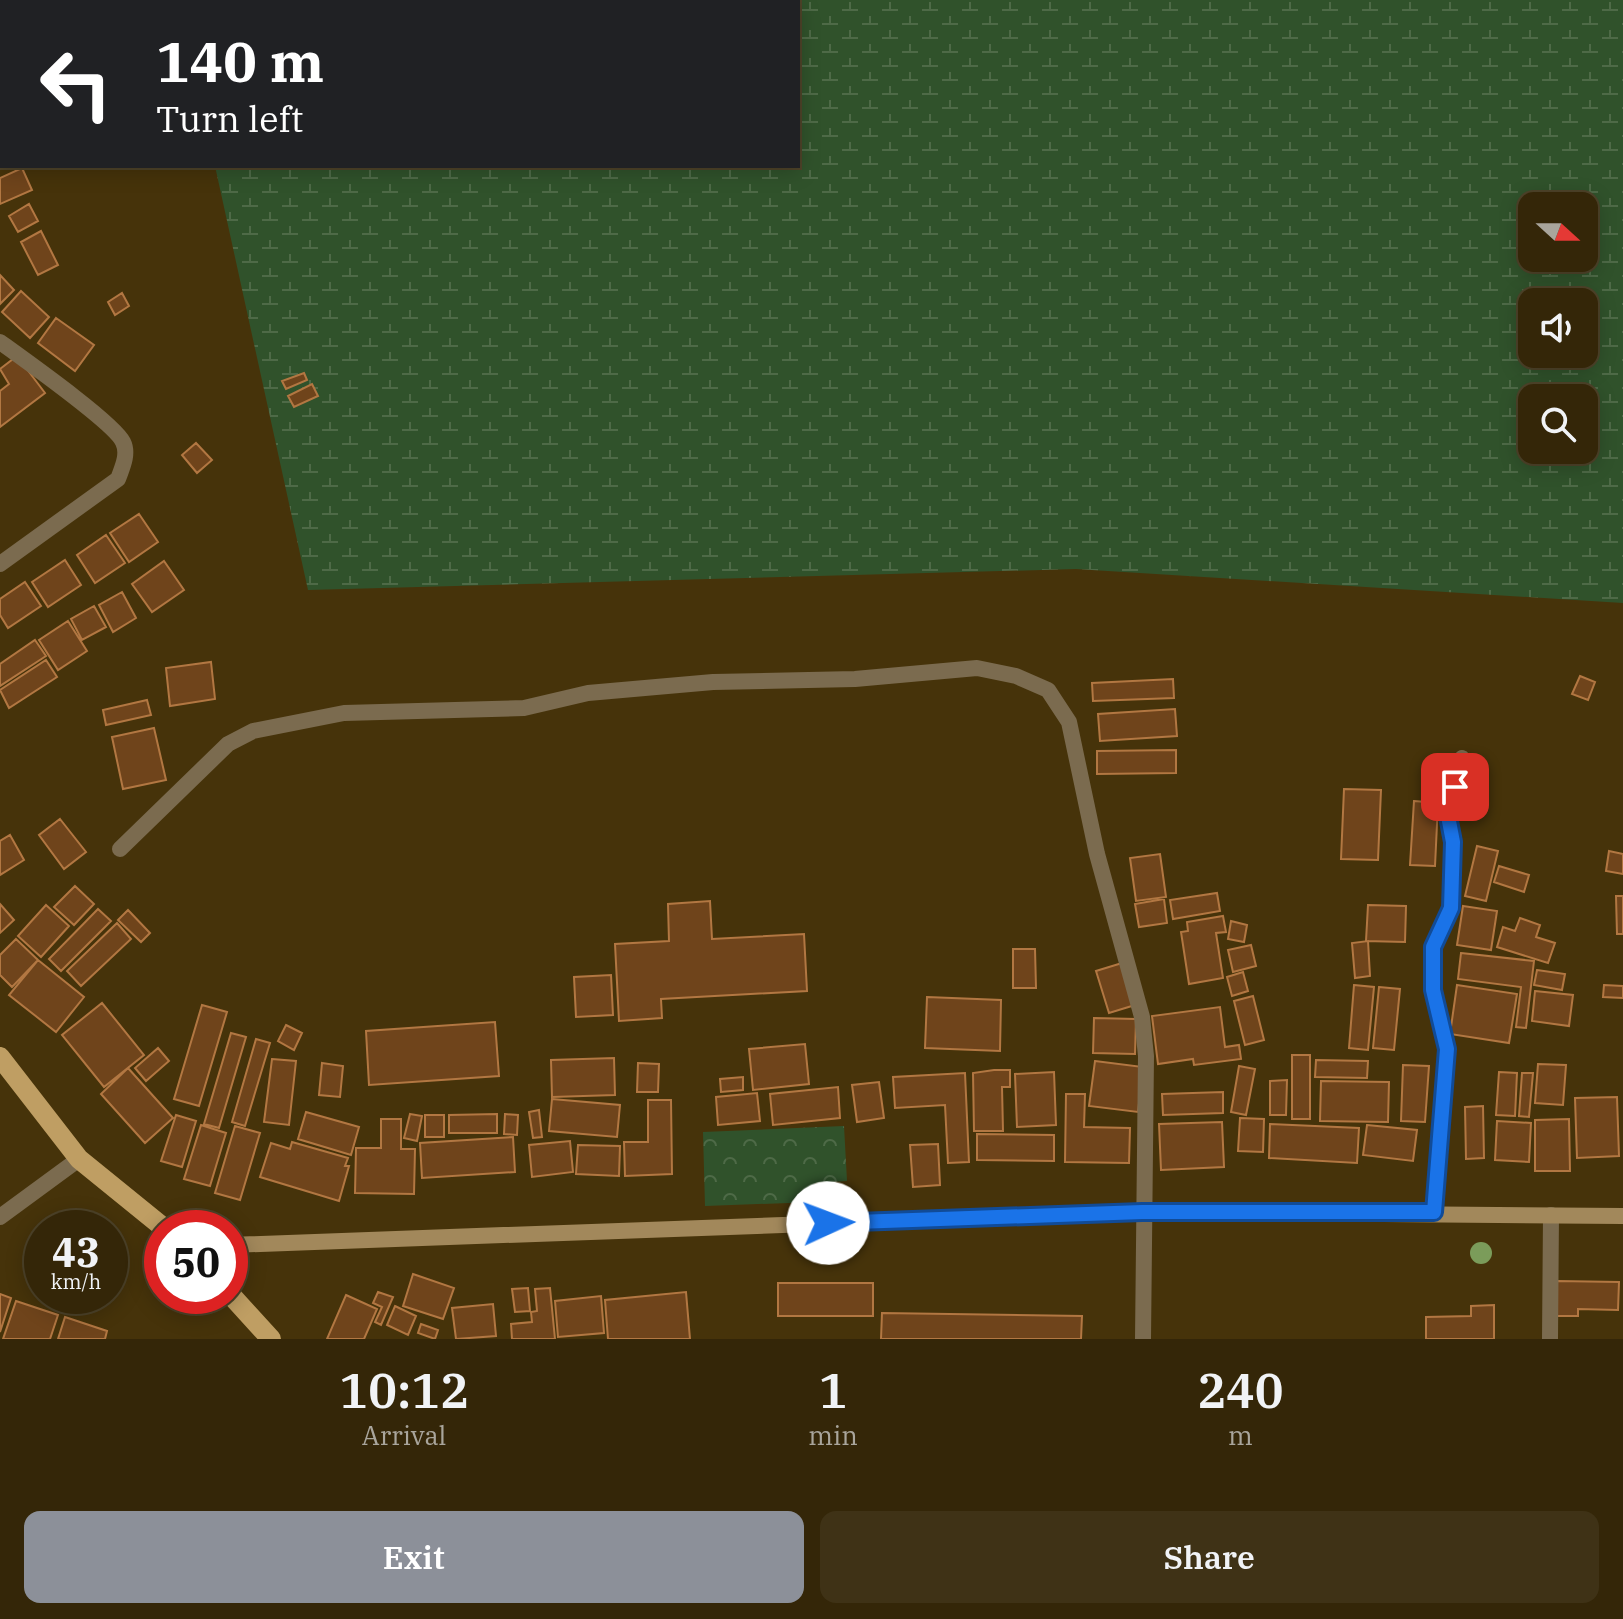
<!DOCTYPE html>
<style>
body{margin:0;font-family:"IBM Plex Serif",serif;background:#3f3216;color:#f1f3f6;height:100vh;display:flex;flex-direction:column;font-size:30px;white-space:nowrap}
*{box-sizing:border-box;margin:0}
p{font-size:26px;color:#a9a59c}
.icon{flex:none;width:44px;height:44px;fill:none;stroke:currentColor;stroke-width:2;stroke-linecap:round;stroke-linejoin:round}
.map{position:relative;height:1339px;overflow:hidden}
.sheet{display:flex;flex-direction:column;background:#342608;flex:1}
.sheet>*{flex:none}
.banner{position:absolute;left:0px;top:0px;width:800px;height:168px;box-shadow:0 4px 20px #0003,0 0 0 2px #4e4329;background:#202124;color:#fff;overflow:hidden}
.needle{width:52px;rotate:111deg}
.tools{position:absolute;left:1518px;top:192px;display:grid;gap:16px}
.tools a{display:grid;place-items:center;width:80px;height:80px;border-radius:16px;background:#342608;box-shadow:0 4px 20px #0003,0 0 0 2px #4e4329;font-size:40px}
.speed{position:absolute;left:24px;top:1210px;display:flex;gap:16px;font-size:40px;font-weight:700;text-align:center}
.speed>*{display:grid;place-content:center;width:104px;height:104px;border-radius:50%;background:#342608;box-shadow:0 4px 20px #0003,0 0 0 2px #4e4329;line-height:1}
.speed small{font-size:20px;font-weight:400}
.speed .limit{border:12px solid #d22;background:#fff;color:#111}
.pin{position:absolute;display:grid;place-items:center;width:68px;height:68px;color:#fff;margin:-34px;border-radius:16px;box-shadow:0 4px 12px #0006}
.me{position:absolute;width:88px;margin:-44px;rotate:88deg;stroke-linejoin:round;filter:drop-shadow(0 0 6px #0008)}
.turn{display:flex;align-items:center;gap:28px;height:168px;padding:0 24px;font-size:36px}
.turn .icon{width:104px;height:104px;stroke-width:2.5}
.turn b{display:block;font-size:56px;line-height:68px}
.eta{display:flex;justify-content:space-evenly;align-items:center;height:136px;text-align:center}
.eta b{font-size:48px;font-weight:600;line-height:56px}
.button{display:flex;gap:16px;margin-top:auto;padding:16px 24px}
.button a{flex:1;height:92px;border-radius:16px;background:#8c9099;color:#fff;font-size:32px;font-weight:600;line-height:92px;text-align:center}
.button a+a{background:#3f3216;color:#f1f3f6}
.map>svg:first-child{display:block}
.wetland{fill:url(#wetland-marsh);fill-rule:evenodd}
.park{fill:url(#park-crowns)}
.building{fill:#6f441b;stroke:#b27742;stroke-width:2}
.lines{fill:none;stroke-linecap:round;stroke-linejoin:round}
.minor{stroke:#7b6b4f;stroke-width:16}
.tertiary{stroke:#7b6b4f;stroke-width:16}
.secondary{stroke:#a2885b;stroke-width:16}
.primary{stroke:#bf9e63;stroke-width:20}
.tree{fill:#7b9c5a}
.route-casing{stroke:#114b97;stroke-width:20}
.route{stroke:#1a73e8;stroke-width:14}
</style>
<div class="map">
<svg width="1623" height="1339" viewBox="0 0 1623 1339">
<defs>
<pattern id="wetland-marsh" width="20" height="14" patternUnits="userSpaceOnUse" patternTransform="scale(2)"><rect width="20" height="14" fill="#30522b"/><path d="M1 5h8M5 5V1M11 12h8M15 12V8" fill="none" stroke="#4e6a47"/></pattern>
<pattern id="park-crowns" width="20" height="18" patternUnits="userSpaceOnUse" patternTransform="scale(2)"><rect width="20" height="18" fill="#30522b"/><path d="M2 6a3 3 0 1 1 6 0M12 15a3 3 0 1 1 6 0" fill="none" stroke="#4e6a47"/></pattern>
</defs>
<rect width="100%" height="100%" fill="#46330a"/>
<path class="wetland" d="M178,0H1623V603L1076,569L308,590L215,166H798V2ZM1532,206H1584V258H1532ZM1532,302H1584V354H1532ZM1532,398H1584V450H1532Z"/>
<path class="park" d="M844,1126L847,1181L815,1183V1202L705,1206L703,1132Z"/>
<path class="building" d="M22,168L32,190L0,204V178Z
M29,204L38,221L18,232L9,216Z
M41,231L58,265L38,275L21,242Z
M0,275L14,290L0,304Z
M21,291L49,317L30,338L2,312Z
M122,293L129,306L115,315L108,302Z
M56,318L94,345L75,371L38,343Z
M17,356L45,393L0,427V391L9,384L0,369Z
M304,373L307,380L286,389L282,381Z
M312,384L318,396L294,407L288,396Z
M196,443L212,460L197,473L182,455Z
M139,514L158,542L129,562L110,533Z
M106,535L125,563L95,583L77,555Z
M65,560L81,585L48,607L32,582Z
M164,561L184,590L152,612L132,584Z
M25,582L41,606L8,628L0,615V599Z
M122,592L136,618L113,632L99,605Z
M94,606L106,627L82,640L71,619Z
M68,621L87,651L58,670L39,640Z
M35,640L46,656L0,686V664Z
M46,660L57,677L9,708L0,690Z
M211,662L215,699L170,706L166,668Z
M1580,676L1595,682L1588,700L1572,694Z
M1173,679L1174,698L1093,701L1092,683Z
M147,700L151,715L106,725L103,710Z
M1175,709L1177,736L1100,741L1098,714Z
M154,728L166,780L123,789L112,737Z
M1176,750V773L1097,774V751Z
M1344,789L1381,790L1378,860L1341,859Z
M1414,801L1438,803L1435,866L1410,865Z
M60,819L86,852L64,869L39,835Z
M10,835L24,860L0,875V841Z
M1477,846L1498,851L1486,901L1465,896Z
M1609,851L1623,854V874L1606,871Z
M1160,854L1166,897L1136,901L1130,858Z
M1499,866L1529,875L1524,892L1494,882Z
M75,886L94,904L74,925L54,907Z
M1217,893L1220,911L1173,919L1170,900Z
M1616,896H1623V934H1617Z
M1164,899L1167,923L1139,927L1135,904Z
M710,901L712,939L804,934L807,991L661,999L662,1018L619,1021L615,944L669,941L668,904Z
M0,904L14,920L0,933Z
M46,905L69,926L41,957L18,936Z
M1368,905L1406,906L1405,942L1366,941Z
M1463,906L1497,911L1491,950L1457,945Z
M98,909L111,921L61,971L49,959Z
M128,910L150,933L141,942L118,920Z
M1223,916L1226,932L1216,933L1223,978L1189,984L1181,932L1188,931L1187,922Z
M1520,918L1540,925L1536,937L1555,943L1548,963L1497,947L1503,927L1515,931Z
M1231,921L1247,925L1244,942L1228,939Z
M117,923L131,939L81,986L67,971Z
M16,939L38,960L12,987L0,975V955Z
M1368,941L1370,976L1355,978L1352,943Z
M1251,945L1256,966L1233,972L1228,950Z
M1013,949H1035L1036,988H1013Z
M1461,953L1534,961L1526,1028L1516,1027L1521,987L1458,979Z
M38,960L84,997L56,1032L9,995Z
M1122,963L1135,1005L1109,1013L1096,971Z
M1537,970L1565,974L1562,990L1534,985Z
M1243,972L1248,991L1232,996L1227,977Z
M611,975L613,1015L576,1017L574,977Z
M1354,985L1374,987L1368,1050L1349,1048Z
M1457,985L1517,994L1509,1043L1450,1034Z
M1604,985L1623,986V998L1603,997Z
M1379,987L1400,989L1394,1050L1373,1048Z
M1535,991L1573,995L1569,1026L1532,1021Z
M1253,996L1264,1040L1245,1045L1234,1001Z
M927,997L1001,1000L1000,1051L925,1048Z
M102,1003L144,1055L104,1087L62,1035Z
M202,1005L227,1012L199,1106L174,1099Z
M1220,1007L1225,1047L1239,1045L1241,1059L1194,1065L1193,1059L1158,1064L1152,1016Z
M1094,1018L1136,1019L1135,1054L1093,1053Z
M495,1022L499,1076L369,1085L366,1031Z
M286,1025L302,1033L294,1050L278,1041Z
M231,1033L246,1037L219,1128L204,1124Z
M256,1039L270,1043L245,1126L232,1122Z
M805,1044L809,1084L753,1090L749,1049Z
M158,1048L169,1061L146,1081L135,1068Z
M1292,1055H1310V1119H1292Z
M614,1058L615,1095L552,1097L551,1060Z
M272,1059L296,1061L289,1125L264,1122Z
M1316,1060L1368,1061L1367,1078L1315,1077Z
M1095,1061L1143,1067L1138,1112L1089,1106Z
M322,1063L343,1066L340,1097L319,1095Z
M638,1063L659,1064L658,1092H637Z
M1538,1064L1566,1065L1563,1105L1535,1103Z
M1403,1065L1429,1066L1425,1122L1401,1121Z
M1239,1066L1255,1069L1246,1115L1231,1112Z
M128,1068L173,1118L145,1143L101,1094Z
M994,1070H1010V1087H1002L1003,1131H974L973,1073Z
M1054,1072L1056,1125L1017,1127L1015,1074Z
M1499,1072L1517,1073L1515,1116L1496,1115Z
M965,1073L969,1162L948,1163L945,1105L895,1108L893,1077Z
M1522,1073H1533L1529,1117L1519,1116Z
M743,1077V1090L721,1092L720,1079Z
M1287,1080L1286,1115H1270V1081Z
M1321,1081L1389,1082L1388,1122L1320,1121Z
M879,1082L884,1118L857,1122L852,1085Z
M838,1087L840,1118L773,1125L770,1094Z
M1223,1092V1113L1163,1115L1162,1094Z
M757,1093L760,1121L718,1125L716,1097Z
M1066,1094H1085L1084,1127L1130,1128L1129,1163L1065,1162Z
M1617,1097L1619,1156L1577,1158L1575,1098Z
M552,1099L620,1105L617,1137L549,1131Z
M648,1100H671L672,1174L625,1176L624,1142H648Z
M1483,1106L1484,1158L1466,1159L1465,1107Z
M539,1110L542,1137L533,1138L529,1112Z
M306,1112L359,1127L351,1155L298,1139Z
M410,1114L422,1116L417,1141L404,1138Z
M497,1114V1133H449V1115Z
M505,1114L518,1115L517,1135L504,1134Z
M176,1115L196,1121L182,1167L161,1161Z
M425,1115H444V1137H425Z
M1240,1118L1264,1119L1263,1152L1238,1151Z
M381,1119H401V1149H415L414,1194L355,1193L356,1148H381Z
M1569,1119L1570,1171H1535V1120Z
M1497,1121L1531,1123L1529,1162L1495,1160Z
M1222,1122L1224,1167L1161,1170L1159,1124Z
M1270,1124L1359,1128L1357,1163L1269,1158Z
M201,1125L226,1133L210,1186L184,1179Z
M1367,1125L1417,1130L1413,1161L1363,1155Z
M235,1126L260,1133L240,1200L215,1193Z
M977,1134L1054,1135V1161L977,1160Z
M513,1137L515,1172L422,1178L420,1143Z
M570,1141L573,1172L532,1177L529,1145Z
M292,1142L348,1158L345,1166H349L339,1201L260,1177L271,1143L290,1149Z
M938,1144L940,1185L913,1187L910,1145Z
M578,1145L620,1146L619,1176L576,1174Z
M824,1191H842L841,1201L824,1202Z
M413,1274L454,1288L443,1319L403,1306Z
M1557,1281L1619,1282L1618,1310L1578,1309V1316H1557Z
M778,1283H873V1316H778Z
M528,1288L530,1311L515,1312L512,1289Z
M550,1288L555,1339H512L511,1324L532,1322L531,1312L537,1311L535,1289Z
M378,1292L393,1297L381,1325L375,1322L382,1307L373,1303Z
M686,1292L690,1339H608L605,1300Z
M0,1294L11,1298L0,1332Z
M346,1295L377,1309L364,1339H327Z
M601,1296L604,1333L558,1337L555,1301Z
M16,1301L58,1315L50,1339H3Z
M493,1304L496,1336L456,1339L452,1308Z
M1494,1305V1339H1426V1317L1471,1316V1306Z
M395,1306L416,1316L408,1335L387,1325Z
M882,1313L1082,1316L1081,1339H881Z
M65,1317L107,1331L105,1339H58Z
M421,1324L438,1330L435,1339L418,1333Z"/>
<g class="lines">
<path class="minor" d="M0,342C22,358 114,423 123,442C129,454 122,468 118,479L0,564
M120,849L228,744L253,731L344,713L524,708L588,693L713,682L855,679L977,668L1016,676L1048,690L1069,722L1097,854L1142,1017L1146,1056L1143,1339
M1434,1212L1447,1049L1433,990V947L1451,908L1453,842L1448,816L1462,758
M1550,1339L1551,1215"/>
<path class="tertiary" d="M0,1217L79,1159"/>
<path class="secondary" d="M230,1245L1142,1212L1623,1216"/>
<path class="primary" d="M0,1057L79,1159L164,1228
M230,1294L271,1339"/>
</g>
<circle class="tree" cx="1481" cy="1253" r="11"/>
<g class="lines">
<defs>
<path id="route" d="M828,1223L1142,1212H1434L1447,1049L1433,990V947L1451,908L1453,842L1448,816L1455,787"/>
</defs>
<use href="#route" class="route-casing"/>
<use href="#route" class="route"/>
</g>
</svg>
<div class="tools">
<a><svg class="needle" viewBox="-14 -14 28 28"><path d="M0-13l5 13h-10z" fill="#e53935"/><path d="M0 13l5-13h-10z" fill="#a9a59c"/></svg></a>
<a><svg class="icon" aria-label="sound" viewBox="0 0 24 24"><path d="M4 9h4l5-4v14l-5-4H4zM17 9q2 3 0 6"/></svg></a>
<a><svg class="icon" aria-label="search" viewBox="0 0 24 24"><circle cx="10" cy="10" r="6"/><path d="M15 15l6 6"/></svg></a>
</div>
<div class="speed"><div>43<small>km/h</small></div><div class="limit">50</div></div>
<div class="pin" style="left:1455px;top:787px;background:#d93025"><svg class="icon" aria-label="arrive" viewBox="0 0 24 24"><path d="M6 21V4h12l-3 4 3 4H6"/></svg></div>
<svg class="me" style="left:828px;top:1223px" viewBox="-20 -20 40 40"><circle r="19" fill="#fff"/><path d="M0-13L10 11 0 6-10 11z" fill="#1a73e8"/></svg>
<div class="banner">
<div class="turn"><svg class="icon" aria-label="left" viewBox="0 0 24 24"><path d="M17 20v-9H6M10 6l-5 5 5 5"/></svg><div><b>140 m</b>Turn left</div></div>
</div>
</div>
<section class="sheet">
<div class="eta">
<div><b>10:12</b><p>Arrival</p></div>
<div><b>1</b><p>min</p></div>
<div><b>240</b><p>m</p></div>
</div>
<div class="button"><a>Exit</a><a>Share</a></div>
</section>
